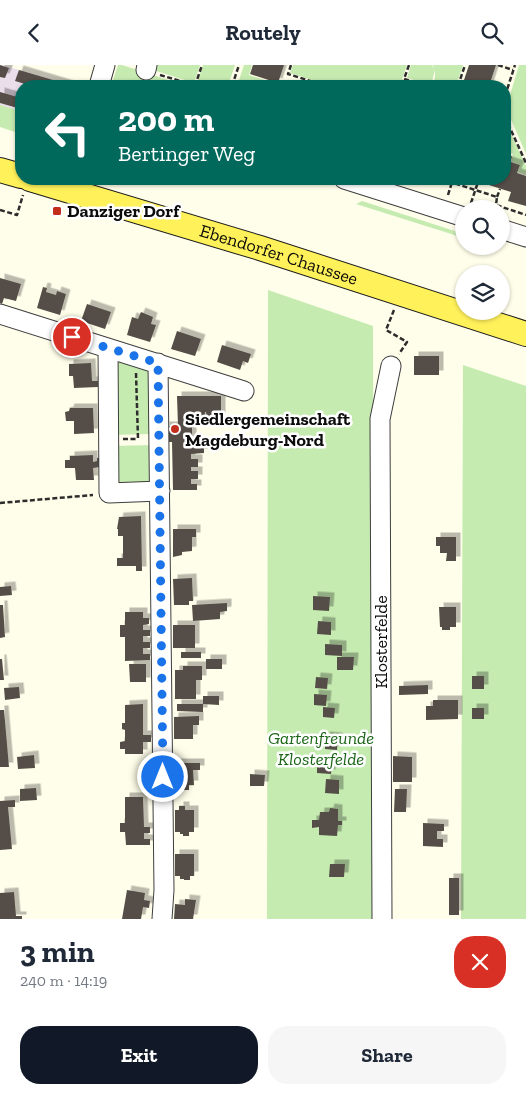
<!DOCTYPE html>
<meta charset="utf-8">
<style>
body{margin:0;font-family:"Zilla Slab",serif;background:#f6f6f7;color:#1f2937;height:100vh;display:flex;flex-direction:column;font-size:19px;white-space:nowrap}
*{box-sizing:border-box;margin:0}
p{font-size:16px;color:#747a83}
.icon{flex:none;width:28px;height:28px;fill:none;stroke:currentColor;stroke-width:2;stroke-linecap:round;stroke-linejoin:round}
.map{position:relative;height:854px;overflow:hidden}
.details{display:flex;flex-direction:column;background:#fff;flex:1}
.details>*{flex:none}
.top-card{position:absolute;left:15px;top:15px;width:496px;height:105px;border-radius:20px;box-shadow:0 1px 4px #0004;background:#00695c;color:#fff;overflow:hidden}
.controls{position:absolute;left:455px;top:135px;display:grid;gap:10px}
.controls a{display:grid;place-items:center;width:55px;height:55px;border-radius:50%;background:#fff;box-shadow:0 1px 4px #0004;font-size:25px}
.pin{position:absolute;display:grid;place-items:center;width:42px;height:42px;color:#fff;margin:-21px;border:2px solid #fff;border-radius:50%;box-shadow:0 1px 5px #0007}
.me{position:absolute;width:55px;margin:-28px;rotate:0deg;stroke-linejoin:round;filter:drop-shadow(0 0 4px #0008)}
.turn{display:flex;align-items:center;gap:18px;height:105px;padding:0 20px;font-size:22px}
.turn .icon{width:65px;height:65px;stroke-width:2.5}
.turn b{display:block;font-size:35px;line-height:42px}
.round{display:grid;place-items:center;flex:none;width:52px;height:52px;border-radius:20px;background:#f6f6f7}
.headline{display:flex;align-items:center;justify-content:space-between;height:85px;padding:0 20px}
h1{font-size:30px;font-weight:700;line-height:38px}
.primary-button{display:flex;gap:10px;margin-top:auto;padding:10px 20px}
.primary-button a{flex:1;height:58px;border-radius:20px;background:#111827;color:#fff;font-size:20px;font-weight:700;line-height:58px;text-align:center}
.primary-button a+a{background:#f6f6f7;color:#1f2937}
header{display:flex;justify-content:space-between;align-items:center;height:65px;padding:0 20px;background:#fff;font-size:22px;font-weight:700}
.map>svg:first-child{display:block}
.industrial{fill:#ebdeeb}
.green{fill:#c6ebb1}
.building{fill:#554e47;filter:url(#shadow)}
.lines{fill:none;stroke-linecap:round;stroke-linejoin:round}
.minor-casing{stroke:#3e3e3e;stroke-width:21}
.major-casing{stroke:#1c1c1c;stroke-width:26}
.path{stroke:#2d2d2d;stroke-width:2.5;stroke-dasharray:5 2.5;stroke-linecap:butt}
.minor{stroke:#fff;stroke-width:19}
.major{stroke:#fff15a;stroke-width:24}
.route{stroke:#1a73e8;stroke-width:9;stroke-dasharray:0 16.2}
.poi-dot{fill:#c32e1c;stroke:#fff;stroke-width:2}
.labels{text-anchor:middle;stroke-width:5;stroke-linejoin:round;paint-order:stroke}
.poi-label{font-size:18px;font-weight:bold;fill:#0b0b0b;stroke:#fff;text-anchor:start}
.street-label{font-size:18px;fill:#0b0b0b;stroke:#fff}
.park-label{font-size:18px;font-style:italic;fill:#1c6618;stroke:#fff}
</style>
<header><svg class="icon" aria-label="back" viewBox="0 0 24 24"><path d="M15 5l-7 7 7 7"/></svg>Routely<svg class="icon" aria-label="search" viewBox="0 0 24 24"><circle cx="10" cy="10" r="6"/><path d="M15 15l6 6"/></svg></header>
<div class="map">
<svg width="526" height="854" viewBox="0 0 526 854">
<defs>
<filter id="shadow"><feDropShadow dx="4.5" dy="-4.5" stdDeviation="0" flood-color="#0004"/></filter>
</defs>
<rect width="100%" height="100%" fill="#fffeea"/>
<path class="industrial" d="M0,0H2L75,21H21V47L0,40Z"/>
<path class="green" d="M118,0H122L187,21H111Z
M154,0H200L194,18L153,5Z
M203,0H235L228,21H205L197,19Z
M244,0H252L249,10L283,21H237Z
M293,0H407L402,14L408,16L407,21H331L290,8Z
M411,0H432L434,4L433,0H463L456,21H434L432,20L435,13V5L431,20L407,13Z
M519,0H526V89L506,43Z
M0,40L21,46V69L0,62Z
M505,56L526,101V110L518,107L520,100L511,96L513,89L505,86Z
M362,136L464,169V173L356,139Z
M268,225L373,261L374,854H267Z
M110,289L152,302L153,369L112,370Z
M463,300L526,321V854H461Z
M152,380L153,423L114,424L112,381Z"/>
<path class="building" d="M0,0L9,3L5,13L0,12Z
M253,0H284L278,18L250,9Z
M469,0H496L489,21H462Z
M19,5L73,21H32L15,16Z
M0,27L21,33V44L0,38Z
M505,95L520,100L517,108L526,111V141L508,136L511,127L470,114H505Z
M0,213L21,219L16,236L4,233L2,239L0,238Z
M43,222L47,223L46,227L56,230L57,226L66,229L60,250L37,243Z
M87,239L111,247L105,264L81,256Z
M141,247L153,252L151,259L156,260L150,277L127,270L132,252L138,254Z
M177,266L201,274L195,291L171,284Z
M222,280L251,289L248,298L243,296L240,305L217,297Z
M414,291H439V310H414Z
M91,298L92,316H98V322L74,323L73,311H69V299Z
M177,331H221V353H207L206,347H205V361H192V377L204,376V388L191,389V394H198V402H191V406H198V414H191V419H197V425H173L172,377H165V361H178Z
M70,343H93L94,368L74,369V356H66L65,347L69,346Z
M93,390V397L97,396V393H101L100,402L93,403L94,415H76L75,403H65V395H70V391Z
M141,451L142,506H136V501H117V493H123V471H118V464H117L119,452Z
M173,464H196V472H192V486L182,487V490L173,492Z
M436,472H456V496H446L447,488H440V481H436Z
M192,513L193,536H189V540H174L173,514Z
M11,521L12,530L0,531V522Z
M313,531L330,532L329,546L313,545Z
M227,538V546L220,547V554L193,556L192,540Z
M0,540H3L5,572L0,573Z
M439,542H456V562H450V565H442V562H440Z
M125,547H143V553H149V559L143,560V565H150V571H143V577H150V583H143V589H150V595L125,596V572H120V560H125Z
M318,556L331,557V570L317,569Z
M173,560H195V583H173Z
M325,579L342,580V591L325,590Z
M181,587H201V593H181Z
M337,592H354L353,605H337Z
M0,594H2L4,615H0Z
M206,594H222V604H206Z
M129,599H146V617H130Z
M183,601H202V615H196V634H175V605H183Z
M472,611H484V624H472Z
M316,612L328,613L327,624L315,623Z
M428,620V629L399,630V621Z
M19,622L20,633L5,635L4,623Z
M314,629L327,630L326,641L314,640Z
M203,631H219V640L203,639Z
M433,635H458V654L426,655V641H433Z
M143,639V670H151V677H143V689H125V684H120V677L125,676V665L122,664V658H125V640Z
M177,639H203V647L177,646Z
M323,642L335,643L334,653L323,652Z
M472,643H484V654H472Z
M0,645H4L9,702H0Z
M199,651V660H193V674H174V652Z
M325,671L338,672L337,685L325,684Z
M34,690L35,703L18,704L17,692Z
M393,691L412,692V717H393Z
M174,698H200V705H193L194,720H189V725H183V723H180V720H174Z
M317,698H332L331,709L317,708Z
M250,709L265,710L264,721H250Z
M326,714L339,715V729L325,728Z
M36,723L37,735L20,736V724Z
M395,724H407L406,747H394Z
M125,732H143L144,762H150V768H144V774H150V780H126L125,767H120V758H125Z
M15,735V742H8L12,784L0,785V736Z
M179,741H185V745H194V767H189V771H183V769H180V767H175V745H179Z
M330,743L338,744V756H342V760H338L337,771L319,770V762L312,763V755H319L320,747H329Z
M423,758L444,759V766H437V774H443V782L423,781Z
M175,789H194V811H190V815H184V814H180V811H175Z
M330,799H345L344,812H329Z
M449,813H459V850H449Z
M127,825L145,828L144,835L150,836L149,843L143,842L141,854H122Z
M14,827L16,851H22V854H0V828Z
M185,834L196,835L193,854H174L175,839L185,840Z"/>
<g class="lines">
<defs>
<path id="minor" d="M146,5L147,0
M99,21L105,0
M344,114L464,152
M501,164L526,172
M0,249L244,326
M108,283L109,428L160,426
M158,298L164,825L162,854
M382,854L380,354L391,301"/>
<g id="major">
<path d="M0,105L21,111"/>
<path id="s1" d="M30,114L260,183L526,269"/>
</g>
</defs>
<use href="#minor" class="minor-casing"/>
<use href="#major" class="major-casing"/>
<path class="path" d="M291,0L288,9L326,21
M409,0L404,14L427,21
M498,0L513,5
M160,10L197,21
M195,21L202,0
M232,21L239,0
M407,21L409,16
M458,21L465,0
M505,31L515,0
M505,52L526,98
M505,88L511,90L509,97
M441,114L497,132L496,140L526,150
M448,130L453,114
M497,132L500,124
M471,138L478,117
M0,145L17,150L23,130
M394,245L386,265L407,277L399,289
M136,308L138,374
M123,374H138
M0,438L93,430"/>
<use href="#minor" class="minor"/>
<use href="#major" class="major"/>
</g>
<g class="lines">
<path class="route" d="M72,272L158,298L163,712"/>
</g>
<g class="poi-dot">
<rect x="52" y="141" width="10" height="10" rx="2.5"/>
<circle cx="175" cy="364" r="5"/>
</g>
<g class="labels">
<g class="poi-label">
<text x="67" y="152">Danziger Dorf</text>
<text x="185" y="360">Siedlergemeinschaft<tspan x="185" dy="21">Magdeburg-Nord</tspan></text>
</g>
<g class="street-label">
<text dy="6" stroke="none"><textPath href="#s1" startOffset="260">Ebendorfer Chaussee</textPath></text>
<text transform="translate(381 577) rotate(-90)" y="6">Klosterfelde</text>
</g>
<g class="park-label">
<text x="321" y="679">Gartenfreunde<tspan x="321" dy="21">Klosterfelde</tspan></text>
</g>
</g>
</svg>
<div class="controls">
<a><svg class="icon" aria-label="search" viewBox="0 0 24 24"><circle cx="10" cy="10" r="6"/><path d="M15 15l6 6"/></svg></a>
<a><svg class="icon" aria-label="layers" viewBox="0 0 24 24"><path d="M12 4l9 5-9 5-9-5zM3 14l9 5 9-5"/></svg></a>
</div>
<div class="pin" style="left:72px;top:272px;background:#d93025"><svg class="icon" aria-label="arrive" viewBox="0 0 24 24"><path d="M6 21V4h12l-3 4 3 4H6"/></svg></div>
<svg class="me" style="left:163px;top:712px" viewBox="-20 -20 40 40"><circle r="17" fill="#1a73e8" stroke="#fff" stroke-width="3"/><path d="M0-11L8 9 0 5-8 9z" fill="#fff"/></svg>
<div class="top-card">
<div class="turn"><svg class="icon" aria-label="left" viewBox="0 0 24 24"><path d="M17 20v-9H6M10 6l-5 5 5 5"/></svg><div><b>200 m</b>Bertinger Weg</div></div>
</div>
</div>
<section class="details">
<div class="headline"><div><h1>3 min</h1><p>240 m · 14:19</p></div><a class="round" style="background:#d93025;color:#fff"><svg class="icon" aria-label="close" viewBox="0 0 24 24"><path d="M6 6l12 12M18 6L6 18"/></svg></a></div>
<div class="primary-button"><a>Exit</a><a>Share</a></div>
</section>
